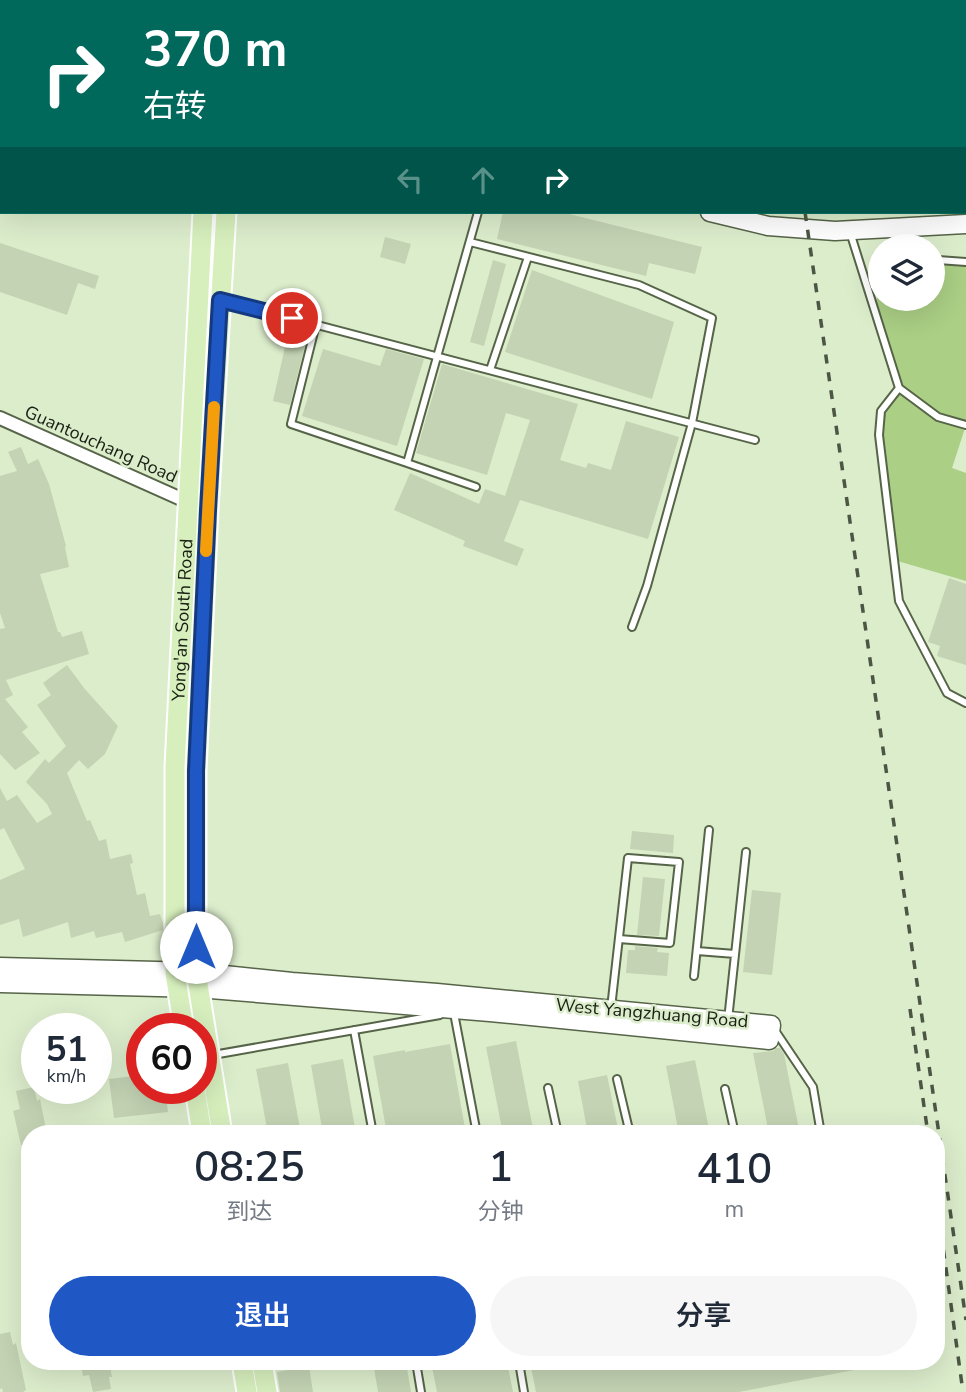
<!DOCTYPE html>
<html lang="zh">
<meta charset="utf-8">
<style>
body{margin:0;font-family:"Nunito Sans","Noto Sans SC",sans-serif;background:#f6f6f7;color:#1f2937;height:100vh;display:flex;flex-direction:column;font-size:26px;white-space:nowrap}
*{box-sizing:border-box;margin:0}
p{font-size:23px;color:#747a83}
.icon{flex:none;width:38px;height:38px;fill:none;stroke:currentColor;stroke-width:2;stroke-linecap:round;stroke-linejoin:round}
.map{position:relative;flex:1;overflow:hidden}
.sheet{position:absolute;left:21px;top:1125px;width:924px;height:245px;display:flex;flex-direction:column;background:#fff;border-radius:28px;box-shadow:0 7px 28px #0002}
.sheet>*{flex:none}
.banner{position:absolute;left:0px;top:0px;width:966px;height:214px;box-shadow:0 7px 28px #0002;background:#00695c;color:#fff;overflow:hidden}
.tools{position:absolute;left:868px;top:234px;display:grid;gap:14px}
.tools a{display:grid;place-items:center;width:77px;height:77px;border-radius:50%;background:#fff;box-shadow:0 7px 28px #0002;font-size:35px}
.speed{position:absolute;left:21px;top:1013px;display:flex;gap:14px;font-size:35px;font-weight:700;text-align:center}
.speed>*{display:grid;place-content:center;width:91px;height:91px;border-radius:50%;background:#fff;box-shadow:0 7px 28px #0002;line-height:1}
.speed small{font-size:18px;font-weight:400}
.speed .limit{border:10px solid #d22;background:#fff;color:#111}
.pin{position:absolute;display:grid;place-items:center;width:60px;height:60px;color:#fff;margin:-30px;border:4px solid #fff;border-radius:50%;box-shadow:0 2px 7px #0007}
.me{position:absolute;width:77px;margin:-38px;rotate:0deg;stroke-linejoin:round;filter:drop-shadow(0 0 5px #0008)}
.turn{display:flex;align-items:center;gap:24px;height:147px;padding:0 28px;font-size:32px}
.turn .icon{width:91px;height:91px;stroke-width:2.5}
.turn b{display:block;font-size:49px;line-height:60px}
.lanes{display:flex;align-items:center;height:66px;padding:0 28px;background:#0003;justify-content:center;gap:35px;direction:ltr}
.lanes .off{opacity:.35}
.eta{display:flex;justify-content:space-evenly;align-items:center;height:119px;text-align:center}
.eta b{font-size:42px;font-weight:600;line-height:49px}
.primary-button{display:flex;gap:14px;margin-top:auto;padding:14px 28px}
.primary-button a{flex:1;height:80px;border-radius:42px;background:#1f57c4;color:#fff;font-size:28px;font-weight:600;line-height:80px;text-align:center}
.primary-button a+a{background:#f6f6f7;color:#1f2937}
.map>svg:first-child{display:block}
.green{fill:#abcf85}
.building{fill:#c3d3b3}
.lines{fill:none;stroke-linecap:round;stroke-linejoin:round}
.lane-casing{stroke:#566448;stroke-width:10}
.street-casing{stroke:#566448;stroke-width:16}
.secondary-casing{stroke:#566448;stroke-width:21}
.primary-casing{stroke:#fff;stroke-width:23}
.lane{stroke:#fff;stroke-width:6}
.street{stroke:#fff;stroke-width:12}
.secondary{stroke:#fff;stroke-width:18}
.primary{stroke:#d7efbd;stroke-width:19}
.rail{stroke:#4d5644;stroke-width:3.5;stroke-dasharray:9 9;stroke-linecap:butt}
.route-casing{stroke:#14397f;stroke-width:18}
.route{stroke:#1f57c4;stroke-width:12}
.slow{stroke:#f59e0b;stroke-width:12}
.labels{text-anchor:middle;stroke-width:5;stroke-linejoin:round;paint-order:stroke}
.street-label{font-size:18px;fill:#191f13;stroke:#dcedcc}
</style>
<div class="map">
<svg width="966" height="1392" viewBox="0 0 966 1392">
<rect width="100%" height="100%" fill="#dcedcc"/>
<path class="green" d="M966,262V425L952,468L966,473V581L894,560L879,435L881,411L899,388L872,302L880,296V299H933V263Z"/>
<path class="building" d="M503,212H561L702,247L695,274L649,263L646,276L497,239Z
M385,237L411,244L405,264L380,257Z
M0,243L99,276L95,289L78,283L67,315L0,292Z
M493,260L506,264L484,346L470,342Z
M532,270L674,322L652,399L505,352Z
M289,329L308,333L290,405L273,401Z
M323,349L380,366L386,349L424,359L397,446L302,416Z
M442,364L578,404L560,460L586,468L588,463L611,470L626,421L679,437L648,539L520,500L504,541L524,549L517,566L463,546L465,541L394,510L410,473L479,504L485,489L505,496L530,420L506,413L487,475L416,453Z
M21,447L28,464L38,459L49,484L66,546L65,547L69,567L40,574L58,632H60L62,637L82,631L89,654L6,680L13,695L5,699L28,727L22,732L40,753L15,770L0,754V629L5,628L0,613V476L17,471L8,452Z
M949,578L966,584V665L937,656L940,646L928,642Z
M67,665L84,688L118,726L105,754L88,769L79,760L67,773L87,821L90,820L99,841L106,839L110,859L131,854L133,863L130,864L137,895L145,893L150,916L160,914L163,923V930L125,942L122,932L96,938L94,931L71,938L68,922L23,937L19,919L0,925V880L25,869L4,828L0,830V788L7,801L17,795L37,823L52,814L47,804L26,782L45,759L49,763L66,746L37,705L51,695L43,683Z
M632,831L674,835L673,853L630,849Z
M643,877L665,879L659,936L637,935Z
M752,890L781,893L772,975L743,972Z
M635,946L658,948L657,952L669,953L667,976L626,973L628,950H635Z
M516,1041L534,1134H503L486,1047Z
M450,1044L466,1134H387L373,1056L405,1050V1052Z
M776,1048H780L784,1054L800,1134H769L753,1053L773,1051Z
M343,1059L356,1134H323L311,1065Z
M695,1060L710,1134H679L666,1066Z
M288,1063L301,1134H268L256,1069Z
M142,1075V1088H165L168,1112L114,1118L109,1079Z
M607,1075L619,1134H588L578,1081Z
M34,1087L37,1101L40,1099L47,1134H30V1144L21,1145L13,1111L20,1109L16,1091Z
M10,1332L13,1345L16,1343L26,1390L23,1392H3L2,1388L0,1389V1334Z
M80,1362H109L112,1377H109L111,1389L93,1392L89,1375L83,1376Z
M373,1362H406L411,1392H378Z
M431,1362H507L513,1392H437Z
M530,1362H875V1366L739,1392H536Z
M309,1366L313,1392H280L277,1372Z"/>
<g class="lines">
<defs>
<path id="lane" d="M820,0V2
M850,232L899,388L938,417L966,425
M470,242L639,285L712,318L692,423L647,586L632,627
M933,263L938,260L966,262
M222,300L755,440
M316,324L291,424L407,463
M490,370L528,257
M899,388L881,411L879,435L899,601L947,693L966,703
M476,487L407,463L478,212
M697,951L735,954
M694,976L709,830
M611,1008L628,858L679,862L670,943L619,939
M454,1013L477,1134
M728,1020L746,852
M774,1029L813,1087L821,1134
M354,1030L373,1134
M213,1055L440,1015
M617,1079L630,1134
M548,1088L558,1134
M725,1089L735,1134
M416,1362L421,1392
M519,1362L524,1392"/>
<path id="street" d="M691,0V2
M964,54L966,49
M964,203L966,204
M0,418L188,502"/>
<path id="secondary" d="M0,12L2,13
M710,212L768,226L835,231L966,224
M0,967L196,972L292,982L437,993L771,1025L769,1040L490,1012L198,988L0,983"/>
<g id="primary">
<path d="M214,2V0"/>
<path d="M237,2V0"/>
<path id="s1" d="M184,1029L175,973V767L203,212"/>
<path d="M195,1088L202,1134"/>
<path d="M222,1134L196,972V771L208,510L226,212"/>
<path d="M242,1362L247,1392"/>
<path d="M262,1362L267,1392"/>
</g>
</defs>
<use href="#lane" class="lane-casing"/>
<use href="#street" class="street-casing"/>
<use href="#secondary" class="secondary-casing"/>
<use href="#primary" class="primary-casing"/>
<use href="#lane" class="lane"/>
<use href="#street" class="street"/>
<use href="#secondary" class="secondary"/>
<use href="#primary" class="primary"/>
<path class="rail" d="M766,0L767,2
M805,212L966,1320
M910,1009L928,1134
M936,1196L963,1392"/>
</g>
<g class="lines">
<defs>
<path id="route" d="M196,947V771L208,510L220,300L292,318"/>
</defs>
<use href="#route" class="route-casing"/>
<use href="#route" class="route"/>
<path class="slow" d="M206,551L214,407"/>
</g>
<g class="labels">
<g class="street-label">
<text transform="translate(101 444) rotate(24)" y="6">Guantouchang Road</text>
<text dy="6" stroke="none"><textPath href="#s1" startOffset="410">Yong'an South Road</textPath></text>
<text transform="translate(652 1013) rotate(5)" y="6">West Yangzhuang Road</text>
</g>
</g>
</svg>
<div class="tools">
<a><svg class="icon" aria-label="layers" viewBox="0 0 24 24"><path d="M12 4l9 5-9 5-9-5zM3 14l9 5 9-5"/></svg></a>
</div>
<div class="speed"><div>51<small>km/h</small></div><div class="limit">60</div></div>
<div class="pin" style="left:292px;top:318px;background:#d93025"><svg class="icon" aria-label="arrive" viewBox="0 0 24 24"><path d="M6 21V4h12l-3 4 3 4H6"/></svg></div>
<svg class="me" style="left:196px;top:947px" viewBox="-20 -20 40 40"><circle r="19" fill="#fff"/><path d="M0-13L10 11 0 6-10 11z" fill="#1f57c4"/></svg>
<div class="banner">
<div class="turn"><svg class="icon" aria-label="right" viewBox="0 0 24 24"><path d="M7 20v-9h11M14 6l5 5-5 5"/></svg><div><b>370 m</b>右转</div></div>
<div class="lanes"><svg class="icon off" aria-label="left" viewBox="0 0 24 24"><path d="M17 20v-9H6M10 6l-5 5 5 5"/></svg><svg class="icon off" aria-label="ahead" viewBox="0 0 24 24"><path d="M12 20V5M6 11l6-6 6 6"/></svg><svg class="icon" aria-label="right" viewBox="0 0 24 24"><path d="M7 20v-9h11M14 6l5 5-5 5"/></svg></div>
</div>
<section class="sheet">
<div class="eta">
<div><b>08:25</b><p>到达</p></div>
<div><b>1</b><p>分钟</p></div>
<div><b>410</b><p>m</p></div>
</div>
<div class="primary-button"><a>退出</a><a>分享</a></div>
</section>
</div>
